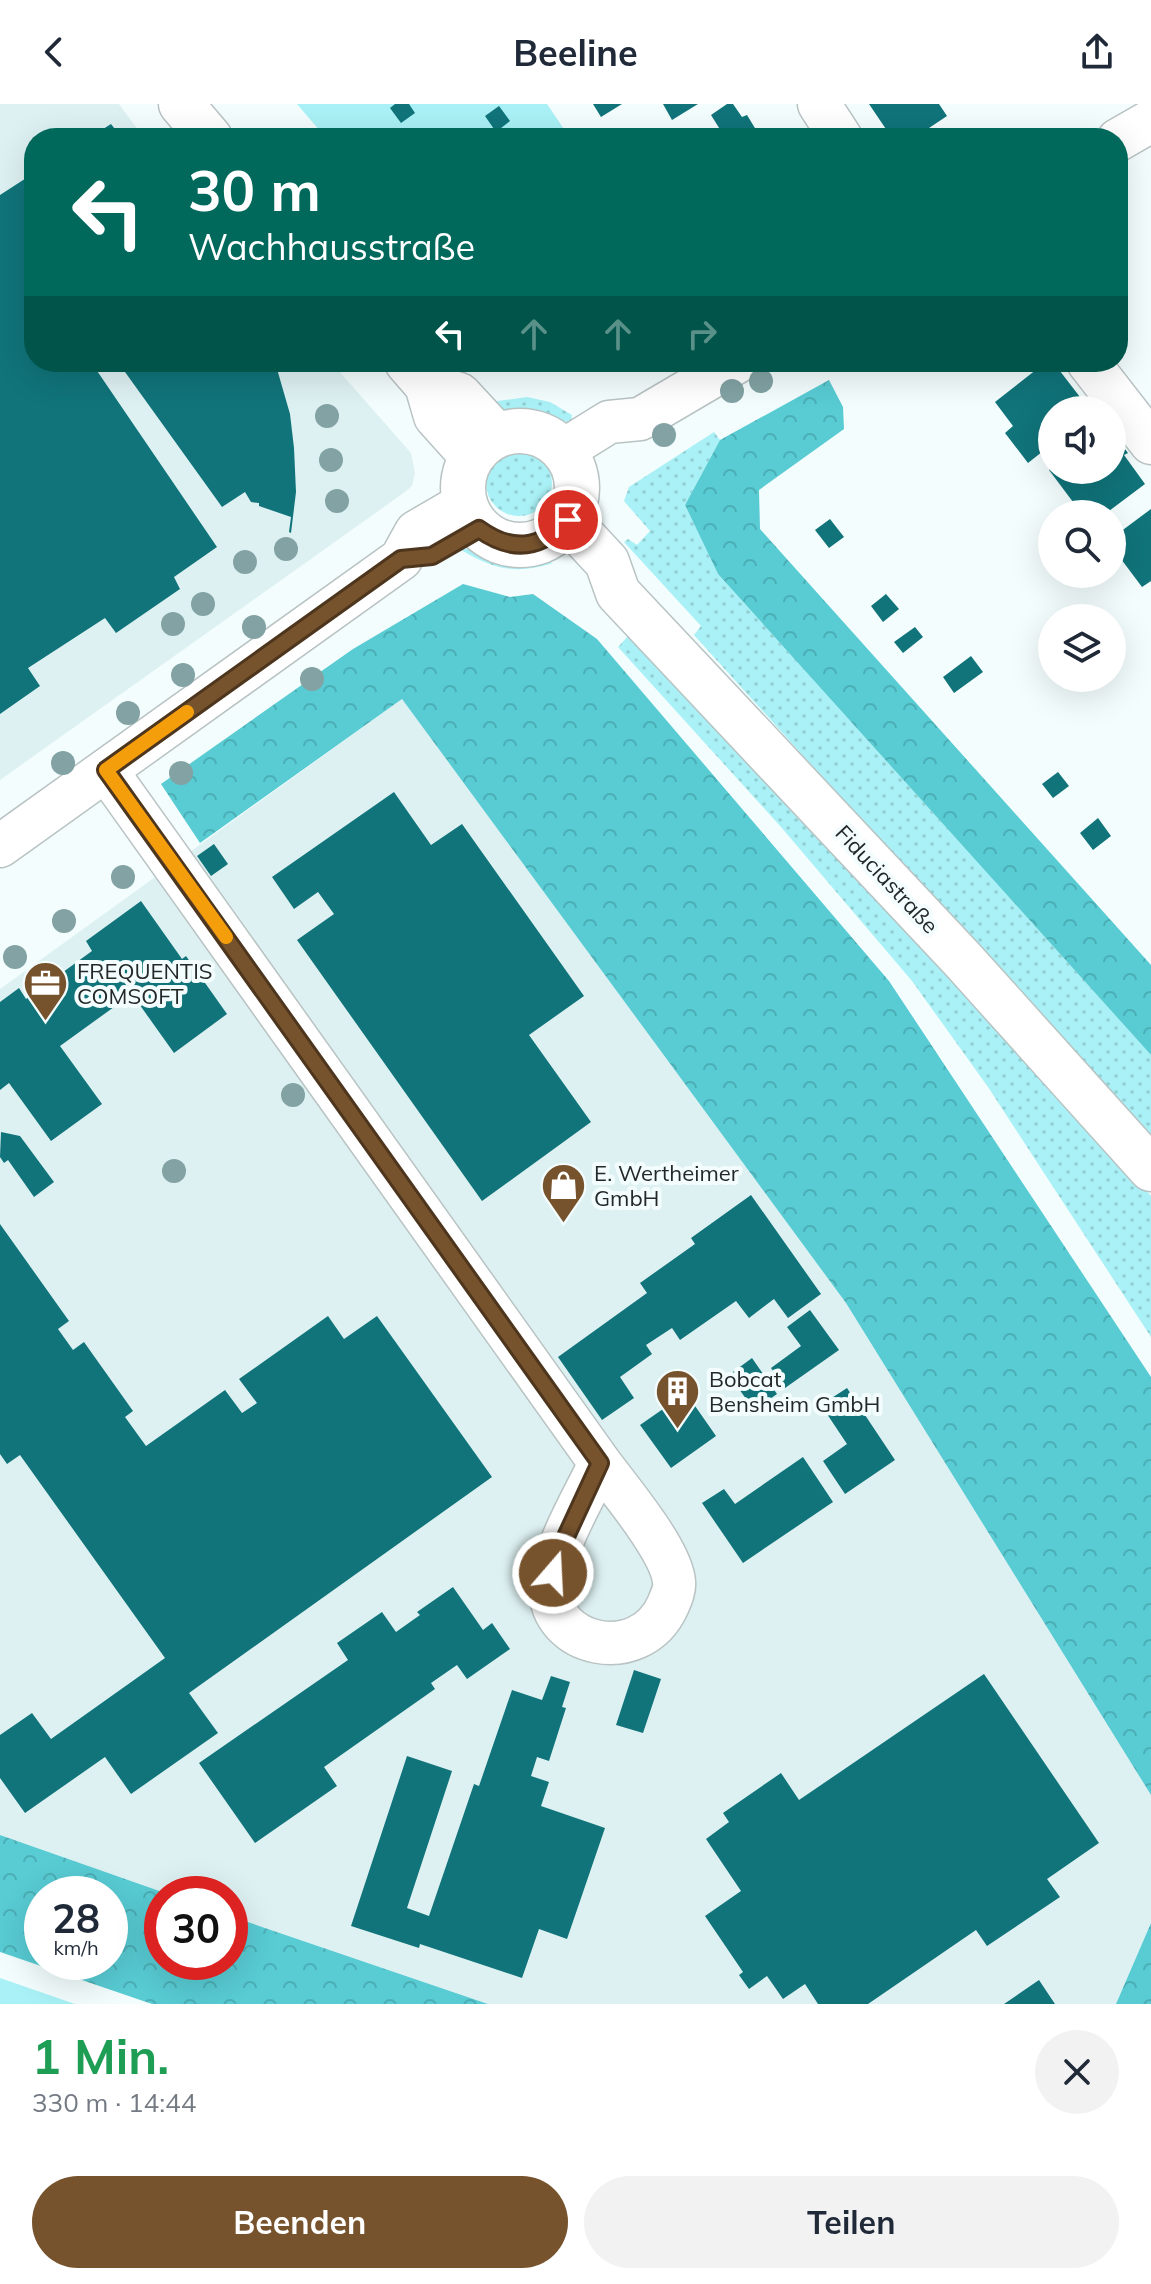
<!DOCTYPE html>
<html lang="de">
<meta charset="utf-8">
<style>
body{margin:0;font-family:Mulish,sans-serif;background:#f2f2f3;color:#1f2937;height:100vh;display:flex;flex-direction:column;font-size:30px;white-space:nowrap}
*{box-sizing:border-box;margin:0}
p{font-size:26px;color:#747a83}
.icon{flex:none;width:44px;height:44px;fill:none;stroke:currentColor;stroke-width:2;stroke-linecap:round;stroke-linejoin:round}
.map{position:relative;height:1900px;overflow:hidden}
.drawer{display:flex;flex-direction:column;background:#fff;flex:1}
.drawer>*{flex:none}
.banner{position:absolute;left:24px;top:24px;width:1104px;height:244px;border-radius:32px;box-shadow:0 8px 32px #0002;background:#00695c;color:#fff;overflow:hidden}
.controls{position:absolute;left:1038px;top:292px;display:grid;gap:16px}
.controls a{display:grid;place-items:center;width:88px;height:88px;border-radius:50%;background:#fff;box-shadow:0 8px 32px #0002;font-size:40px}
.speed{position:absolute;left:24px;top:1772px;display:flex;gap:16px;font-size:40px;font-weight:700;text-align:center}
.speed>*{display:grid;place-content:center;width:104px;height:104px;border-radius:50%;background:#fff;box-shadow:0 8px 32px #0002;line-height:1}
.speed small{font-size:20px;font-weight:400}
.speed .limit{border:12px solid #d22;background:#fff;color:#111}
.pin{position:absolute;display:grid;place-items:center;width:68px;height:68px;color:#fff;margin:-34px;border:4px solid #fff;border-radius:50%;box-shadow:0 2px 8px #0007}
.me{position:absolute;width:88px;margin:-44px;rotate:19deg;stroke-linejoin:round;filter:drop-shadow(0 0 6px #0008)}
.turn{display:flex;align-items:center;gap:28px;height:168px;padding:0 32px;font-size:36px}
.turn .icon{width:104px;height:104px;stroke-width:2.5}
.turn b{display:block;font-size:56px;line-height:68px}
.lanes{display:flex;align-items:center;height:76px;padding:0 32px;background:#0003;justify-content:center;gap:40px;direction:ltr}
.lanes .off{opacity:.35}
.round{display:grid;place-items:center;flex:none;width:84px;height:84px;border-radius:42px;background:#f2f2f3}
.headline{display:flex;align-items:center;justify-content:space-between;height:136px;padding:0 32px}
h1{font-size:48px;font-weight:700;line-height:60px;color:#1e9e55}
.cta{display:flex;gap:16px;margin-top:auto;padding:16px 32px}
.cta a{flex:1;height:92px;border-radius:48px;background:#77532d;color:#fff;font-size:32px;font-weight:700;line-height:92px;text-align:center}
.cta a+a{background:#f2f2f3;color:#1f2937}
header{display:flex;justify-content:space-between;align-items:center;height:104px;padding:0 32px;background:#fff;font-size:36px;font-weight:700}
.map>svg:first-child{display:block}
.built{fill:#def1f2}
.grass{fill:url(#grass-dots)}
.forest{fill:url(#forest-crowns);fill-rule:evenodd}
.garden{fill:#a9f1f6}
.building{fill:#10747a}
.lines{fill:none;stroke-linecap:round;stroke-linejoin:round}
.minor-casing{stroke:#b9c3c3;stroke-width:45}
.major-casing{stroke:#b9c3c3;stroke-width:47}
.minor{stroke:#fff;stroke-width:42}
.major{stroke:#fff;stroke-width:44}
.tree{fill:#82a2a3}
.route-casing{stroke:#4d361d;stroke-width:20}
.route{stroke:#77532d;stroke-width:14}
.slow{stroke:#f59e0b;stroke-width:14}
.labels{text-anchor:middle;stroke-width:8;stroke-linejoin:round;paint-order:stroke}
.street-label{font-size:22px;fill:#242828;stroke:#f3fdfd}
.poi-label{font-size:22px;fill:#242828;stroke:#f3fdfd;text-anchor:start}
</style>
<header><svg class="icon" aria-label="back" viewBox="0 0 24 24"><path d="M15 5l-7 7 7 7"/></svg>Beeline<svg class="icon" aria-label="share" viewBox="0 0 24 24"><path d="M12 15V3M7 8l5-5 5 5M5 13v7h14v-7"/></svg></header>
<div class="map">
<svg width="1151" height="1900" viewBox="0 0 1151 1900">
<defs>
<pattern id="grass-dots" width="8" height="8" patternUnits="userSpaceOnUse" patternTransform="scale(2)"><rect width="8" height="8" fill="#a9f1f6"/><path d="M2 2h.1M6 6h.1" fill="none" stroke="#91cfd3" stroke-width="1.8" stroke-linecap="round"/></pattern>
<pattern id="forest-crowns" width="20" height="18" patternUnits="userSpaceOnUse" patternTransform="scale(2)"><rect width="20" height="18" fill="#58cbd3"/><path d="M2 6a3 3 0 1 1 6 0M12 15a3 3 0 1 1 6 0" fill="none" stroke="#4caeb5"/></pattern>
</defs>
<rect width="100%" height="100%" fill="#f3fdfd"/>
<path class="built" d="M0,0H119L144,34H34V258H331L411,349L415,369L412,382L405,388L0,676Z
M402,595L846,1199L1151,1691V1819L1116,1900H488L230,1812V1790H168L0,1731V885Z"/>
<path class="grass" d="M527,293L550,298L572,311L571,318C546,317 518,310 493,302L491,298Z
M714,328L720,336L685,401L718,470L1151,951V1037L694,531L701,522L624,438L628,435L637,441L650,427L624,397L629,383Z
M486 379a33 33 0 1 1 66 0a33 33 0 1 1-66 0Z
M482,441L511,449H526L553,459C515,471 494,465 461,446Z
M628,532L704,604L984,903L1151,1092V1233L988,983L912,877L781,723L618,543Z"/>
<path class="forest" d="M829,276L843,303L844,325L759,386L760,425L1151,861V951L718,470L685,401L720,336Z
M463,480L510,493L533,490L597,535L889,877L1151,1273V1691L846,1199L402,595L200,739L161,680L353,545Z
M0,1731L168,1790H162V1858H230V1812L488,1900H152L0,1848ZM42,1790H110V1858H42Z
M1151,1819V1900H1116Z"/>
<path class="garden" d="M297,0H547L570,34H326Z
M0,1874L75,1900H0Z"/>
<path class="building" d="M395,0H409L415,9L401,19L390,4Z
M593,0H622L601,13Z
M663,0H698L672,16Z
M727,0H733L742,13L747,11L761,34H710L721,27L711,11Z
M869,0H939L947,12L914,34H892Z
M499,2L510,17L496,28L485,12Z
M111,20L122,34H89Z
M34,69V258H91L217,443L174,473L180,485L116,529L105,514L28,564L40,582L0,610V91Z
M123,258H275L290,310L294,344L296,388L291,429L289,428L291,413L259,402V399L251,398L245,388L222,403L120,261Z
M1046,258H1053L1090,306H1052V340L1028,359L1005,329L1013,322L995,298Z
M1112,328L1128,349L1124,351L1145,380L1105,410H1082L1049,366L1052,363V366H1112Z
M1151,405V477L1142,483L1112,443V434Z
M830,415L844,433L829,444L815,426Z
M886,490L899,505L883,518L871,502Z
M915,523L923,533L903,549L894,538Z
M971,552L983,568L954,589L943,573Z
M1058,668L1069,682L1053,694L1042,680Z
M394,688L431,741L462,720L584,892L529,931L591,1018L482,1097L297,836L334,810L318,788L294,805L272,773Z
M1098,714L1111,732L1093,746L1080,729Z
M214,740L228,760L211,772L197,752Z
M141,797L182,855L186,852L227,910L174,949L132,890L60,942L102,1000L51,1037L9,979L0,986V898L19,884L26,895L92,847L86,837Z
M1,1028L20,1032L54,1078L34,1093L8,1056L4,1059L0,1053Z
M751,1091L821,1190L788,1214L774,1195L749,1214L736,1197L680,1236L672,1224L646,1241L652,1250L620,1273L634,1294L602,1316L558,1253L647,1189L640,1179L695,1140L691,1134Z
M0,1120L69,1217L58,1225L73,1246L84,1238L133,1307L125,1313L146,1342L225,1286L242,1309L257,1299L239,1275L328,1212L344,1235L377,1212L492,1373L189,1589L218,1629L131,1690L105,1653L25,1709L0,1674V1631L32,1609L51,1635L165,1554L20,1351L7,1360L0,1350Z
M810,1206L839,1246L785,1284L771,1264L801,1242L787,1223Z
M752,1254L777,1290L754,1306L729,1271Z
M847,1284L895,1356L845,1390L823,1357L847,1340L821,1301Z
M686,1289L716,1332L671,1364L640,1321Z
M803,1353L833,1398L743,1459L702,1399L724,1385L735,1400Z
M453,1483L483,1526L492,1519L510,1545L467,1575L457,1561L431,1579L435,1585L324,1663L337,1682L255,1739L199,1659L348,1556L337,1539L382,1508L396,1528L420,1511L417,1508Z
M634,1566L661,1575L643,1629L616,1621Z
M984,1570L1099,1739L1047,1775L1060,1793L987,1842L976,1826L868,1900H818L805,1880L783,1895L767,1872L749,1885L739,1871L743,1868L705,1812L741,1787L706,1735L729,1718L723,1709L781,1669L799,1696Z
M551,1572L570,1578L562,1603L566,1604L549,1657L537,1653L531,1672L549,1678L541,1702L605,1724L567,1835L539,1825L522,1874L420,1840L419,1844L351,1822L407,1652L452,1667L407,1804L429,1812L474,1680L479,1682L512,1586L542,1596Z
M1039,1876L1055,1900H1004Z"/>
<g class="lines">
<defs>
<path id="minor" d="M819,0L841,34
M1118,36L1151,17
M1088,258L1151,339
M564,346L609,318L640,315L737,258
M106,666L600,1359
M0,742L401,455L416,428L464,400
M600,1359C619,1385 672,1447 674,1478C675,1485 671,1494 668,1501C640,1564 547,1542 551,1483C554,1440 582,1398 600,1359Z"/>
<path id="major" d="M181,0L210,34
M407,258L427,281L436,312L472,352
M427,281L459,291L496,331
M463 384a57 57 0 1 1 114 0a57 57 0 1 1-114 0Z
M568,416L607,458L618,489L962,855L1151,1065"/>
</defs>
<use href="#minor" class="minor-casing"/>
<use href="#major" class="major-casing"/>
<use href="#minor" class="minor"/>
<use href="#major" class="major"/>
</g>
<g class="tree">
<circle cx="761" cy="277" r="12"/>
<circle cx="732" cy="287" r="12"/>
<circle cx="327" cy="312" r="12"/>
<circle cx="664" cy="331" r="12"/>
<circle cx="331" cy="356" r="12"/>
<circle cx="337" cy="397" r="12"/>
<circle cx="286" cy="445" r="12"/>
<circle cx="245" cy="458" r="12"/>
<circle cx="203" cy="500" r="12"/>
<circle cx="173" cy="520" r="12"/>
<circle cx="254" cy="523" r="12"/>
<circle cx="183" cy="571" r="12"/>
<circle cx="312" cy="575" r="12"/>
<circle cx="128" cy="609" r="12"/>
<circle cx="63" cy="659" r="12"/>
<circle cx="181" cy="669" r="12"/>
<circle cx="123" cy="773" r="12"/>
<circle cx="64" cy="817" r="12"/>
<circle cx="15" cy="853" r="12"/>
<circle cx="293" cy="991" r="12"/>
<circle cx="174" cy="1067" r="12"/>
</g>
<g class="lines">
<defs>
<path id="route" d="M553,1469L557,1452L600,1359L106,666L401,455L432,452L479,425C511,448 540,446 568,416"/>
</defs>
<use href="#route" class="route-casing"/>
<use href="#route" class="route"/>
<path class="slow" d="M187,608L106,666L226,833"/>
</g>
<defs>
<symbol id="office-pin" viewBox="-11 -11 22 30"><path d="M0 17L-7.5 6A9.5 9.5 0 1 1 7.5 6Z" fill="#77532d" stroke="#f3fdfd"/><path d="M-6-3h4V-5.5h4V-3h4V5H-6ZM-1-4.5V-3h2v-1.5ZM-6 0V1H6V0Z" fill="#fff"/></symbol>
<symbol id="shop-pin" viewBox="-11 -11 22 30"><path d="M0 17L-7.5 6A9.5 9.5 0 1 1 7.5 6Z" fill="#77532d" stroke="#f3fdfd"/><path d="M-5-2.5h2.3a2.7 3.5 0 0 1 5.4 0H5L5.5 6h-11ZM-1.5-2.5h3a1.5 2.3 0 0 0-3 0Z" fill="#fff"/></symbol>
<symbol id="building-pin" viewBox="-11 -11 22 30"><path d="M0 17L-7.5 6A9.5 9.5 0 1 1 7.5 6Z" fill="#77532d" stroke="#f3fdfd"/><path d="M-4-6H4V6H1V3H-1V6H-4ZM-2.5-4.3h1.7v1.8h-1.7ZM.8-4.3h1.7v1.8H.8ZM-2.5-1h1.7V.8h-1.7ZM.8-1h1.7V.8H.8Z" fill="#fff"/></symbol>
</defs>
<g fill-rule="evenodd">
<use href="#office-pin" x="20" y="854" width="51" height="69"/>
<use href="#shop-pin" x="538" y="1056" width="51" height="69"/>
<use href="#building-pin" x="652" y="1262" width="51" height="69"/>
</g>
<g class="labels">
<g class="street-label">
<text transform="translate(887 775) rotate(47)" y="8">Fiduciastraße</text>
</g>
<g class="poi-label">
<text x="77" y="875">FREQUENTIS<tspan x="77" dy="25">COMSOFT</tspan></text>
<text x="594" y="1077">E. Wertheimer<tspan x="594" dy="25">GmbH</tspan></text>
<text x="709" y="1283">Bobcat<tspan x="709" dy="25">Bensheim GmbH</tspan></text>
</g>
</g>
</svg>
<div class="controls">
<a><svg class="icon" aria-label="sound" viewBox="0 0 24 24"><path d="M4 9h4l5-4v14l-5-4H4zM17 9q2 3 0 6"/></svg></a>
<a><svg class="icon" aria-label="search" viewBox="0 0 24 24"><circle cx="10" cy="10" r="6"/><path d="M15 15l6 6"/></svg></a>
<a><svg class="icon" aria-label="layers" viewBox="0 0 24 24"><path d="M12 4l9 5-9 5-9-5zM3 14l9 5 9-5"/></svg></a>
</div>
<div class="speed"><div>28<small>km/h</small></div><div class="limit">30</div></div>
<div class="pin" style="left:568px;top:416px;background:#d93025"><svg class="icon" aria-label="arrive" viewBox="0 0 24 24"><path d="M6 21V4h12l-3 4 3 4H6"/></svg></div>
<svg class="me" style="left:553px;top:1469px" viewBox="-20 -20 40 40"><circle r="17" fill="#77532d" stroke="#fff" stroke-width="3"/><path d="M0-11L8 9 0 5-8 9z" fill="#fff"/></svg>
<div class="banner">
<div class="turn"><svg class="icon" aria-label="left" viewBox="0 0 24 24"><path d="M17 20v-9H6M10 6l-5 5 5 5"/></svg><div><b>30 m</b>Wachhausstraße</div></div>
<div class="lanes"><svg class="icon" aria-label="left" viewBox="0 0 24 24"><path d="M17 20v-9H6M10 6l-5 5 5 5"/></svg><svg class="icon off" aria-label="ahead" viewBox="0 0 24 24"><path d="M12 20V5M6 11l6-6 6 6"/></svg><svg class="icon off" aria-label="ahead" viewBox="0 0 24 24"><path d="M12 20V5M6 11l6-6 6 6"/></svg><svg class="icon off" aria-label="right" viewBox="0 0 24 24"><path d="M7 20v-9h11M14 6l5 5-5 5"/></svg></div>
</div>
</div>
<section class="drawer">
<div class="headline"><div><h1>1 Min.</h1><p>330 m · 14:44</p></div><a class="round"><svg class="icon" aria-label="close" viewBox="0 0 24 24"><path d="M6 6l12 12M18 6L6 18"/></svg></a></div>
<div class="cta"><a>Beenden</a><a>Teilen</a></div>
</section>
